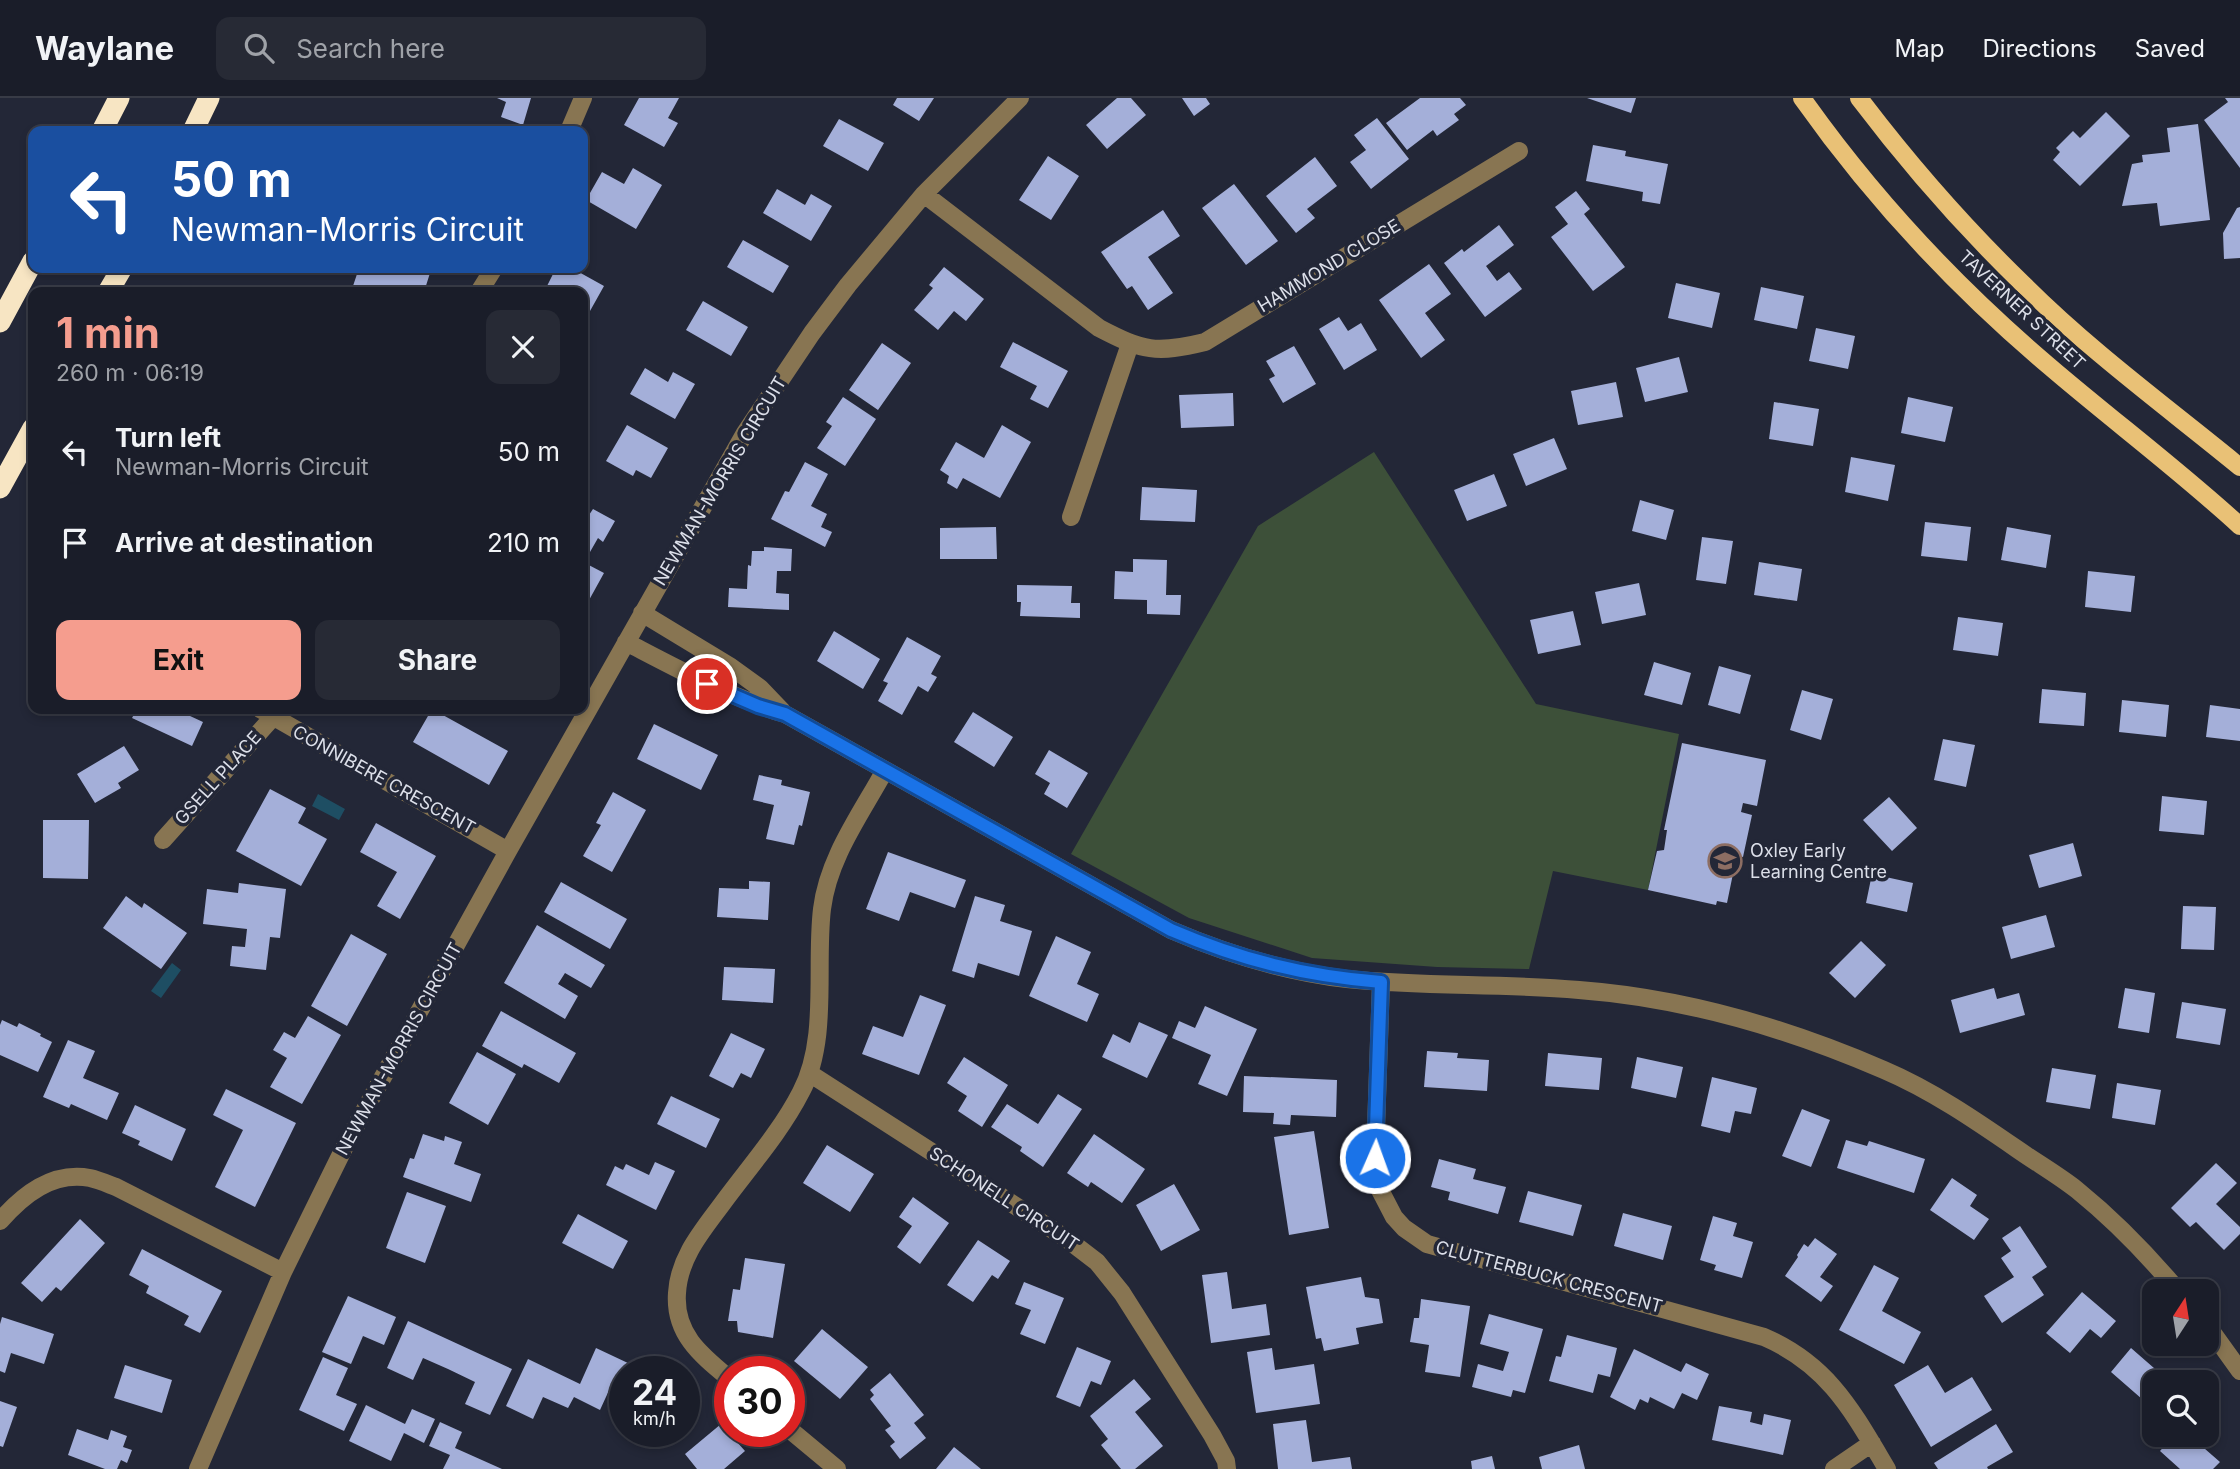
<!DOCTYPE html>
<meta charset="utf-8">
<style>
body{margin:0;font-family:Inter,sans-serif;background:#272a35;color:#f1f3f6;height:100vh;display:flex;flex-direction:column;font-size:26px;white-space:nowrap}
*{box-sizing:border-box;margin:0}
p{font-size:23px;color:#9fa2a8}
.icon{flex:none;width:38px;height:38px;fill:none;stroke:currentColor;stroke-width:2;stroke-linecap:round;stroke-linejoin:round}
.map{position:relative;flex:1;overflow:hidden}
.side{position:absolute;left:28px;top:189px;width:560px;height:427px;display:flex;flex-direction:column;background:#1a1d29;border-radius:14px;box-shadow:0 4px 10px #0003,0 0 0 2px #383b46}
.side>*{flex:none}
.top-card{position:absolute;left:28px;top:28px;width:560px;height:147px;border-radius:14px;box-shadow:0 4px 10px #0003,0 0 0 2px #383b46;background:#1a4fa0;color:#fff;overflow:hidden}
.needle{width:46px;rotate:12deg}
.fabs{position:absolute;left:2142px;top:1181px;display:grid;gap:14px}
.fabs a{display:grid;place-items:center;width:77px;height:77px;border-radius:14px;background:#1a1d29;box-shadow:0 4px 10px #0003,0 0 0 2px #383b46;font-size:35px}
.speed{position:absolute;left:609px;top:1258px;display:flex;gap:14px;font-size:35px;font-weight:700;text-align:center}
.speed>*{display:grid;place-content:center;width:91px;height:91px;border-radius:50%;background:#1a1d29;box-shadow:0 4px 10px #0003,0 0 0 2px #383b46;line-height:1}
.speed small{font-size:18px;font-weight:400}
.speed .limit{border:10px solid #d22;background:#fff;color:#111}
.pin{position:absolute;display:grid;place-items:center;width:60px;height:60px;color:#fff;margin:-30px;border:4px solid #fff;border-radius:50%;box-shadow:0 2px 7px #0007}
.me{position:absolute;width:77px;margin:-38px;rotate:2deg;stroke-linejoin:round;filter:drop-shadow(0 0 5px #0008)}
.turn{display:flex;align-items:center;gap:24px;height:147px;padding:0 28px;font-size:32px}
.turn .icon{width:91px;height:91px;stroke-width:2.5}
.turn b{display:block;font-size:49px;line-height:60px}
.round{display:grid;place-items:center;flex:none;width:74px;height:74px;border-radius:14px;background:#272a35}
.summary{display:flex;align-items:center;justify-content:space-between;height:119px;padding:0 28px}
h1{font-size:42px;font-weight:700;line-height:52px;color:#f59d8e}
.action{display:flex;gap:14px;margin-top:auto;padding:14px 28px}
.action a{flex:1;height:80px;border-radius:14px;background:#f59d8e;color:#111;font-size:28px;font-weight:700;line-height:80px;text-align:center}
.action a+a{background:#272a35;color:#f1f3f6}
ul{padding:0;list-style:none}
li{display:flex;align-items:center;gap:21px;height:91px;padding:0 28px}
li div{flex:1}
li b{display:block;font-size:26px}
li em{font-style:normal}
header{display:flex;align-items:center;gap:42px;box-sizing:border-box;height:98px;padding:0 35px;background:#1a1d29;border-bottom:2px solid #383b46}
header strong{font-size:33px}
nav{display:flex;gap:38px;margin-inline-start:auto;font-size:24px}
.search{width:490px;height:63px;background:#272a35;display:flex;align-items:center;gap:18px;box-sizing:border-box;padding:0 24px;border-radius:14px;color:#9fa2a8;font-size:26px}
.map>svg:first-child{display:block}
.green{fill:#3d5039}
.water{fill:#1e4e63}
.building{fill:#a4afd9}
.lines{fill:none;stroke-linecap:round;stroke-linejoin:round}
.minor{stroke:#887552;stroke-width:18}
.major{stroke:#e9c176;stroke-width:18}
.highway{stroke:#f7e5c3;stroke-width:21}
.route-casing{stroke:#114b97;stroke-width:18}
.route{stroke:#1a73e8;stroke-width:12}
.labels{text-anchor:middle;stroke-width:7;stroke-linejoin:round;paint-order:stroke}
.street-label{font-size:18px;fill:#dcdfe9;stroke:#232737}
.poi-label{font-size:18px;fill:#dcdfe9;stroke:#232737;text-anchor:start}
</style>
<header>
<strong>Waylane</strong>
<div class="search"><svg class="icon" aria-label="search" viewBox="0 0 24 24"><circle cx="10" cy="10" r="6"/><path d="M15 15l6 6"/></svg>Search here</div>
<nav><a>Map</a><a>Directions</a><a>Saved</a></nav>
</header>
<div class="map">
<svg width="2240" height="1371" viewBox="0 0 2240 1371">
<rect width="100%" height="100%" fill="#232737"/>
<path class="green" d="M1374,354L1536,606L1679,636L1648,792L1553,773L1529,871L1437,869L1312,860L1189,820L1071,756L1258,428Z"/>
<path class="water" d="M318,696L345,711L339,722L312,708Z
M172,865L181,872L161,900L151,893Z"/>
<path class="building" d="M497,0H531L523,27L501,19L506,4Z
M639,0H679L668,20L678,25L664,49L624,27Z
M897,0H934L919,23L893,7Z
M1117,0H1131L1146,17L1107,51L1086,27Z
M1182,0H1206L1210,6L1194,18Z
M1420,0H1460L1466,7L1454,16L1459,22L1437,38L1433,32L1407,52L1386,25Z
M1587,0H1636L1631,15Z
M2225,0H2240V70L2204,22L2228,4Z
M2106,14L2130,38L2080,88L2053,62L2060,54L2056,50L2073,33L2080,40Z
M1377,20L1409,61L1371,91L1350,64L1366,52L1354,37Z
M839,21L884,45L868,73L823,48Z
M2198,26L2210,122L2160,128L2157,105L2122,108L2132,66L2143,64L2142,57L2170,54L2167,30Z
M1593,47L1626,53L1625,58L1668,66L1660,106L1642,103L1643,94L1586,83Z
M1048,58L1079,78L1051,122L1019,102Z
M1315,59L1337,88L1307,111L1315,120L1296,135L1266,98Z
M633,70L662,87L636,131L586,102L602,74L624,86Z
M1234,86L1278,143L1246,167L1202,110Z
M777,91L805,107L811,96L832,108L811,143L763,115Z
M1576,93L1590,111L1584,116L1625,169L1593,193L1551,139L1568,126L1555,109Z
M2240,109V160L2224,161L2223,135L2237,110Z
M1163,112L1180,138L1148,159L1173,195L1148,212L1132,188L1127,191L1101,154Z
M1499,127L1514,147L1486,168L1497,183L1509,174L1522,191L1485,219L1444,165L1462,151L1464,154Z
M743,142L789,168L773,195L727,169Z
M1429,166L1451,196L1425,215L1445,242L1421,260L1379,202Z
M944,169L984,201L966,223L954,213L938,232L914,212L933,190L929,187Z
M359,170H380L389,172V170H413L430,175L424,194H351Z
M549,170H579L577,173L604,188L590,213L583,209V194H557L547,188L553,176L548,173Z
M1676,185L1720,195L1712,230L1668,220Z
M1761,189L1804,198L1797,231L1754,222Z
M703,203L748,229L731,258L686,232Z
M1339,219L1348,233L1361,225L1377,252L1344,272L1319,231Z
M1816,230L1855,238L1848,271L1809,263Z
M1013,244L1068,273L1048,310L1030,301L1037,288L1000,269Z
M882,245L911,265L878,312L849,292Z
M1294,248L1316,286L1283,305L1269,281L1275,278L1266,263Z
M1679,259L1688,294L1645,304L1636,270Z
M645,270L668,284L673,274L695,286L675,321L630,296Z
M1616,284L1623,319L1578,327L1571,293Z
M1233,295L1234,328L1181,330L1179,297Z
M843,299L876,321L845,368L817,350L832,328L826,324Z
M1908,299L1953,309L1945,344L1901,335Z
M1774,304L1819,311L1813,348L1769,341Z
M627,327L668,350L651,380L636,372L633,378L606,363Z
M1002,327L1031,344L1000,400L963,380L957,391L947,385L949,378L940,372L956,344L984,360Z
M1554,340L1567,371L1526,388L1513,356Z
M1851,359L1895,367L1888,403L1845,394Z
M805,364L828,376L811,408L827,416L821,429L832,434L825,449L771,421L785,393L789,394Z
M1494,376L1507,408L1467,423L1454,392Z
M1142,389L1197,392L1195,424L1140,422Z
M1640,402L1674,412L1666,442L1632,433Z
M593,411L615,423L603,444L598,440L590,454L583,450V414L589,417Z
M1925,424L1971,429L1967,463L1921,458Z
M996,429L997,461H940V430Z
M2007,429L2051,437L2046,470L2001,462Z
M1702,439L1733,443L1726,486L1696,482Z
M764,449L792,451L791,473H777L776,495L789,496V512L728,509L729,490L747,491L748,467L751,468L752,453H764Z
M1133,461L1167,462L1166,497H1181L1180,517L1147,516V502L1114,501L1115,473L1133,474Z
M583,464L604,475L583,513Z
M1759,464L1802,471L1797,503L1754,497Z
M2088,473L2135,478L2131,514L2085,509Z
M1639,485L1646,517L1602,526L1595,494Z
M1017,487L1072,488L1071,505H1080V520L1020,518L1021,504H1017Z
M1573,513L1581,547L1538,556L1530,522Z
M1958,519L2003,525L1998,558L1953,552Z
M834,533L880,561L863,591L817,563Z
M907,539L941,558L931,576L937,579L928,594L918,588L902,617L878,603L888,585L883,583Z
M1654,564L1691,575L1682,607L1644,597Z
M1719,568L1751,577L1740,616L1708,607Z
M2042,591L2086,595L2084,628L2039,625Z
M1802,592L1833,601L1821,642L1790,632Z
M2122,602L2169,607L2166,639L2119,634Z
M2210,607L2240,611V643L2206,639Z
M137,611H175L203,624L192,648L132,620Z
M432,611L508,653L489,687L413,644Z
M973,614L1013,639L994,669L954,644Z
M654,626L718,657L701,692L637,661Z
M1943,641L1975,647L1966,689L1934,682Z
M1682,645L1766,662L1757,708L1743,705L1741,714L1752,717L1743,759L1725,755L1723,764L1735,766L1727,805L1717,803L1716,807L1648,792L1657,753L1664,752L1667,732H1664Z
M124,648L139,672L118,685L121,690L95,705L77,676Z
M1049,652L1088,675L1067,710L1044,696L1050,685L1035,676Z
M759,677L782,682L781,687L810,694L802,728L799,727L794,747L766,741L774,707L753,702Z
M270,691L306,710L298,725L327,741L301,788L236,753Z
M613,694L646,712L612,774L583,758L601,727L596,725Z
M2162,698L2207,703L2204,737L2159,733Z
M1889,699L1917,730L1892,753L1863,722Z
M43,722H89L88,781L43,780Z
M376,725L436,758L400,821L377,808L397,774L360,754Z
M2073,745L2082,778L2039,790L2029,757Z
M888,754L966,782L955,810L910,794L899,823L866,811Z
M1872,776L1913,785L1907,814L1866,805Z
M749,783L770,784L768,822L717,819L719,790L749,791Z
M561,784L627,821L610,851L544,814Z
M239,785L286,791L280,840L270,839L266,872L230,868L232,848L245,849L247,831L203,826L207,791L238,795Z
M126,798L142,810L144,805L187,835L161,871L103,830Z
M975,798L1005,807L1000,823L1032,833L1019,878L978,865L974,880L952,873Z
M2183,808L2216,809L2214,852L2181,851Z
M2046,817L2055,849L2011,861L2002,829Z
M537,827L605,867L591,890L565,875L558,886L578,898L565,921L504,885Z
M351,836L387,856L347,928L311,908Z
M1056,838L1091,854L1077,886L1099,896L1087,924L1029,898Z
M1861,843L1886,867L1855,900L1829,875Z
M724,869L775,871L773,905L722,902Z
M1994,890L1997,901L2019,895L2025,917L1960,935L1951,902Z
M2125,890L2155,895L2149,935L2118,930Z
M920,897L946,907L919,977L862,956L873,928L903,939Z
M2182,904L2226,911L2220,947L2176,940Z
M1205,908L1257,931L1227,998L1198,986L1211,957L1172,940L1179,923L1195,930Z
M501,913L576,955L559,985L524,966L522,970L482,948Z
M308,918L341,937L302,1006L270,989L287,960L273,952L284,934L295,940Z
M2,922L17,929L19,925L41,936L40,938L52,944L38,974L0,957V927Z
M1139,924L1168,937L1147,980L1102,959L1113,936L1130,945Z
M731,935L765,951L751,980L741,975L733,990L709,978Z
M68,942L95,953L83,980L119,995L107,1022L71,1006L69,1010L43,999Z
M1427,953L1458,955L1457,960L1489,962L1487,993L1424,989Z
M477,954L516,976L488,1027L449,1005Z
M1548,955L1602,960L1599,992L1545,988Z
M964,959L1008,987L982,1029L958,1013L967,998L947,985Z
M1637,959L1683,969L1676,1000L1631,990Z
M2052,970L2096,977L2090,1011L2046,1004Z
M1244,978L1337,982L1336,1019L1291,1017L1290,1027L1273,1026L1274,1015L1243,1014Z
M1712,979L1757,990L1751,1016L1735,1013L1730,1035L1701,1028Z
M2117,985L2161,992L2155,1027L2112,1020Z
M226,991L296,1025L255,1109L215,1089L243,1032L213,1017Z
M1058,996L1082,1011L1043,1069L1020,1053L1022,1049L991,1029L1007,1006L1038,1026Z
M671,998L720,1021L706,1050L657,1026Z
M135,1007L186,1031L172,1063L138,1047L140,1043L122,1035Z
M1802,1011L1830,1022L1811,1069L1782,1058Z
M1314,1033L1329,1130L1289,1137L1274,1039Z
M423,1036L444,1043L445,1038L462,1044L454,1066L481,1076L471,1104L403,1079L410,1060L414,1061Z
M1094,1036L1145,1071L1122,1105L1091,1084L1088,1089L1067,1075Z
M1846,1042L1867,1048L1869,1043L1925,1061L1914,1095L1837,1070Z
M827,1047L874,1076L850,1114L803,1085Z
M1439,1061L1476,1071L1473,1081L1506,1089L1498,1116L1448,1102L1450,1094L1431,1089Z
M655,1064L675,1073L656,1112L606,1087L615,1068L623,1072L626,1066L649,1077Z
M2216,1065L2237,1085L2216,1106L2240,1129V1136L2224,1152L2196,1124L2190,1129L2171,1110Z
M1952,1080L1977,1097L1970,1108L1989,1121L1974,1142L1930,1112Z
M1174,1086L1200,1132L1161,1153L1136,1107Z
M1528,1093L1582,1107L1573,1138L1519,1124Z
M407,1094L446,1108L425,1165L386,1150Z
M913,1099L949,1125L920,1166L897,1149L912,1128L899,1119Z
M1623,1115L1672,1128L1663,1162L1614,1148Z
M578,1116L628,1143L613,1171L562,1145Z
M1713,1118L1737,1125L1733,1138L1753,1144L1742,1180L1714,1172L1716,1167L1700,1162Z
M80,1121L105,1145L61,1193L56,1189L42,1204L21,1185Z
M2020,1128L2047,1169L2032,1179L2044,1197L2002,1225L1984,1198L2014,1179L2001,1160L2011,1153L2002,1140Z
M1815,1140L1837,1156L1820,1179L1833,1188L1821,1204L1785,1178L1798,1159L1797,1157L1804,1146L1808,1149Z
M978,1142L1010,1163L998,1181L992,1177L973,1204L947,1187Z
M142,1151L222,1193L200,1235L184,1227L189,1218L146,1195L149,1188L129,1177Z
M745,1160L785,1166L773,1240L738,1234L737,1223H728L733,1191L740,1192Z
M1874,1167L1899,1180L1882,1213L1921,1234L1904,1266L1839,1232Z
M1227,1174L1232,1211L1266,1206L1270,1237L1211,1245L1202,1177Z
M1361,1179L1365,1199L1379,1201L1383,1225L1356,1230L1359,1246L1324,1253L1321,1240L1316,1241L1306,1189Z
M1024,1184L1064,1200L1045,1246L1020,1236L1031,1212L1015,1206Z
M2082,1194L2116,1223L2101,1240L2090,1231L2070,1255L2046,1235Z
M348,1198L396,1219L384,1247L363,1238L351,1266L322,1254Z
M1421,1201L1470,1208L1460,1279L1425,1274L1429,1247L1410,1244L1414,1220H1419Z
M1489,1216L1543,1231L1525,1295L1513,1292L1511,1299L1472,1289L1478,1266L1503,1273L1509,1254L1480,1246Z
M2,1219L54,1236L44,1266L11,1255L5,1275L0,1273V1226Z
M408,1223L512,1271L490,1317L465,1306L475,1284L448,1271L423,1260L413,1282L387,1270Z
M822,1231L868,1269L840,1301L794,1263Z
M1567,1237L1617,1250L1610,1279L1598,1276L1593,1295L1549,1283L1556,1258L1561,1259Z
M1077,1249L1111,1263L1101,1287L1091,1283L1080,1309L1056,1299Z
M596,1250L647,1274H625V1295L611,1288L600,1312L574,1299L568,1310L543,1299L533,1321L506,1308L528,1261L580,1286Z
M1272,1250L1275,1272L1314,1266L1320,1306L1256,1315L1247,1254Z
M2131,1250L2170,1284H2154V1303L2150,1308L2111,1274Z
M1634,1251L1681,1274L1686,1265L1709,1276L1697,1302L1682,1295L1674,1311L1650,1299L1648,1305L1640,1301L1635,1312L1610,1299Z
M323,1259L348,1270L336,1297L357,1306L344,1333L299,1312Z
M125,1267L172,1282L162,1315L114,1300Z
M1928,1267L1945,1295L1972,1279L1992,1312L1931,1349L1894,1287Z
M890,1275L924,1317L914,1325L926,1340L900,1361L890,1348L895,1344L885,1332L891,1328L870,1301L874,1297L870,1292Z
M1134,1281L1151,1301L1135,1314L1163,1348L1135,1371H1121L1101,1347L1108,1341L1090,1318Z
M0,1303L17,1309L3,1349L0,1348Z
M366,1307L405,1326L412,1311L435,1321L424,1345L404,1335L391,1363L349,1343Z
M1719,1308L1752,1314L1750,1324L1762,1327L1764,1316L1791,1322L1783,1357L1712,1342Z
M1306,1322L1312,1364L1350,1359L1352,1371H1278L1273,1326Z
M440,1324L462,1334L455,1350L502,1371H443L450,1357L429,1348Z
M721,1326L745,1353L724,1371H697L685,1356Z
M1996,1326L2013,1354L1987,1369L1988,1371H1938L1934,1365Z
M77,1331L108,1342L111,1332L127,1338L123,1349L132,1352L127,1365L121,1362L117,1371H105L68,1357Z
M2174,1337H2189L2220,1364L2213,1371H2180L2160,1353Z
M1579,1347L1585,1371H1542L1539,1359Z
M954,1349L981,1371H936Z
M1492,1358L1495,1371H1472L1471,1363Z"/>
<g class="lines">
<path class="minor" d="M569,33L583,0
M924,96L1099,230C1143,253 1156,256 1205,244L1519,53
M479,194L494,170
M1071,419L1130,246
M642,515L731,569L760,590L782,613
M626,544C678,571 729,599 785,616L1171,832C1227,856 1286,874 1347,881C1424,889 1502,885 1579,892C1685,900 1787,930 1884,972C1931,992 1975,1022 2017,1051C2037,1065 2058,1077 2077,1092C2114,1122 2148,1157 2179,1194
M260,611L508,753
M163,742L273,619
M1381,884L1375,1060L1380,1092L1394,1119L1404,1130L1427,1146L1764,1239C1829,1267 1853,1314 1887,1371
M809,975L1067,1141L1097,1164L1122,1195L1212,1337L1226,1363L1227,1371
M0,1123C23,1097 52,1073 90,1080C99,1082 108,1086 116,1089L283,1174
M2207,1227L2240,1273
M730,1281C701,1257 674,1236 677,1195C679,1158 704,1131 725,1102C751,1067 781,1033 801,994C829,941 815,869 822,811C828,760 861,716 885,672
M789,1331L837,1371
M198,1371L283,1174L347,1044L508,753L745,335L812,235L848,187L924,96L1020,0
M1834,1371L1872,1345"/>
<path class="major" d="M1802,0C1872,99 1957,190 2049,268C2112,322 2179,372 2240,428
M1859,0C1909,66 1964,129 2024,187C2090,253 2168,310 2240,369"/>
<path class="highway" d="M102,33L119,0
M193,33L209,0
M108,194L122,170
M0,224L33,163
M0,390L33,330"/>
</g>
<g class="lines">
<defs>
<path id="route" d="M707,586L758,608L785,616L1171,832C1241,862 1305,878 1381,884L1375,1060"/>
</defs>
<use href="#route" class="route-casing"/>
<use href="#route" class="route"/>
</g>
<defs>
<symbol id="school-ring" viewBox="-11 -11 22 22"><circle r="9.5" fill="#232737" stroke="#8d6e63" stroke-width="1.5"/><path d="M0-5L7-2L0 1L-7-2ZM-4 1L0 2.5L4 1V4Q0 6-4 4Z" fill="#8d6e63"/></symbol>
</defs>
<g fill-rule="evenodd">
<use href="#school-ring" x="1706" y="744" width="38" height="38"/>
</g>
<g class="labels">
<g class="street-label">
<text transform="translate(1329 168) rotate(-31)" y="6">HAMMOND CLOSE</text>
<text transform="translate(2022 212) rotate(43)" y="6">TAVERNER STREET</text>
<text transform="translate(720 383) rotate(-59)" y="6">NEWMAN-MORRIS CIRCUIT</text>
<text transform="translate(218 680) rotate(-48)" y="6">GSELL PLACE</text>
<text transform="translate(384 682) rotate(29)" y="6">CONNIBERE CRESCENT</text>
<text transform="translate(399 951) rotate(-61)" y="6">NEWMAN-MORRIS CIRCUIT</text>
<text transform="translate(1004 1101) rotate(33)" y="6">SCHONELL CIRCUIT</text>
<text transform="translate(1549 1179) rotate(15)" y="6">CLUTTERBUCK CRESCENT</text>
</g>
<g class="poi-label">
<text x="1750" y="759">Oxley Early<tspan x="1750" dy="21">Learning Centre</tspan></text>
</g>
</g>
</svg>
<div class="fabs">
<a><svg class="needle" viewBox="-14 -14 28 28"><path d="M0-13l5 13h-10z" fill="#e53935"/><path d="M0 13l5-13h-10z" fill="#9fa2a8"/></svg></a>
<a><svg class="icon" aria-label="search" viewBox="0 0 24 24"><circle cx="10" cy="10" r="6"/><path d="M15 15l6 6"/></svg></a>
</div>
<div class="speed"><div>24<small>km/h</small></div><div class="limit">30</div></div>
<div class="pin" style="left:707px;top:586px;background:#d93025"><svg class="icon" aria-label="arrive" viewBox="0 0 24 24"><path d="M6 21V4h12l-3 4 3 4H6"/></svg></div>
<svg class="me" style="left:1375px;top:1060px" viewBox="-20 -20 40 40"><circle r="17" fill="#1a73e8" stroke="#fff" stroke-width="3"/><path d="M0-11L8 9 0 5-8 9z" fill="#fff"/></svg>
<div class="top-card">
<div class="turn"><svg class="icon" aria-label="left" viewBox="0 0 24 24"><path d="M17 20v-9H6M10 6l-5 5 5 5"/></svg><div><b>50 m</b>Newman-Morris Circuit</div></div>
</div>
<section class="side">
<div class="summary"><div><h1>1 min</h1><p>260 m · 06:19</p></div><a class="round"><svg class="icon" aria-label="close" viewBox="0 0 24 24"><path d="M6 6l12 12M18 6L6 18"/></svg></a></div>
<ul>
<li><svg class="icon" aria-label="left" viewBox="0 0 24 24"><path d="M17 20v-9H6M10 6l-5 5 5 5"/></svg><div><b>Turn left</b><p>Newman-Morris Circuit</p></div><em>50 m</em></li>
<li><svg class="icon" aria-label="arrive" viewBox="0 0 24 24"><path d="M6 21V4h12l-3 4 3 4H6"/></svg><div><b>Arrive at destination</b></div><em>210 m</em></li>
</ul>
<div class="action"><a>Exit</a><a>Share</a></div>
</section>
</div>
